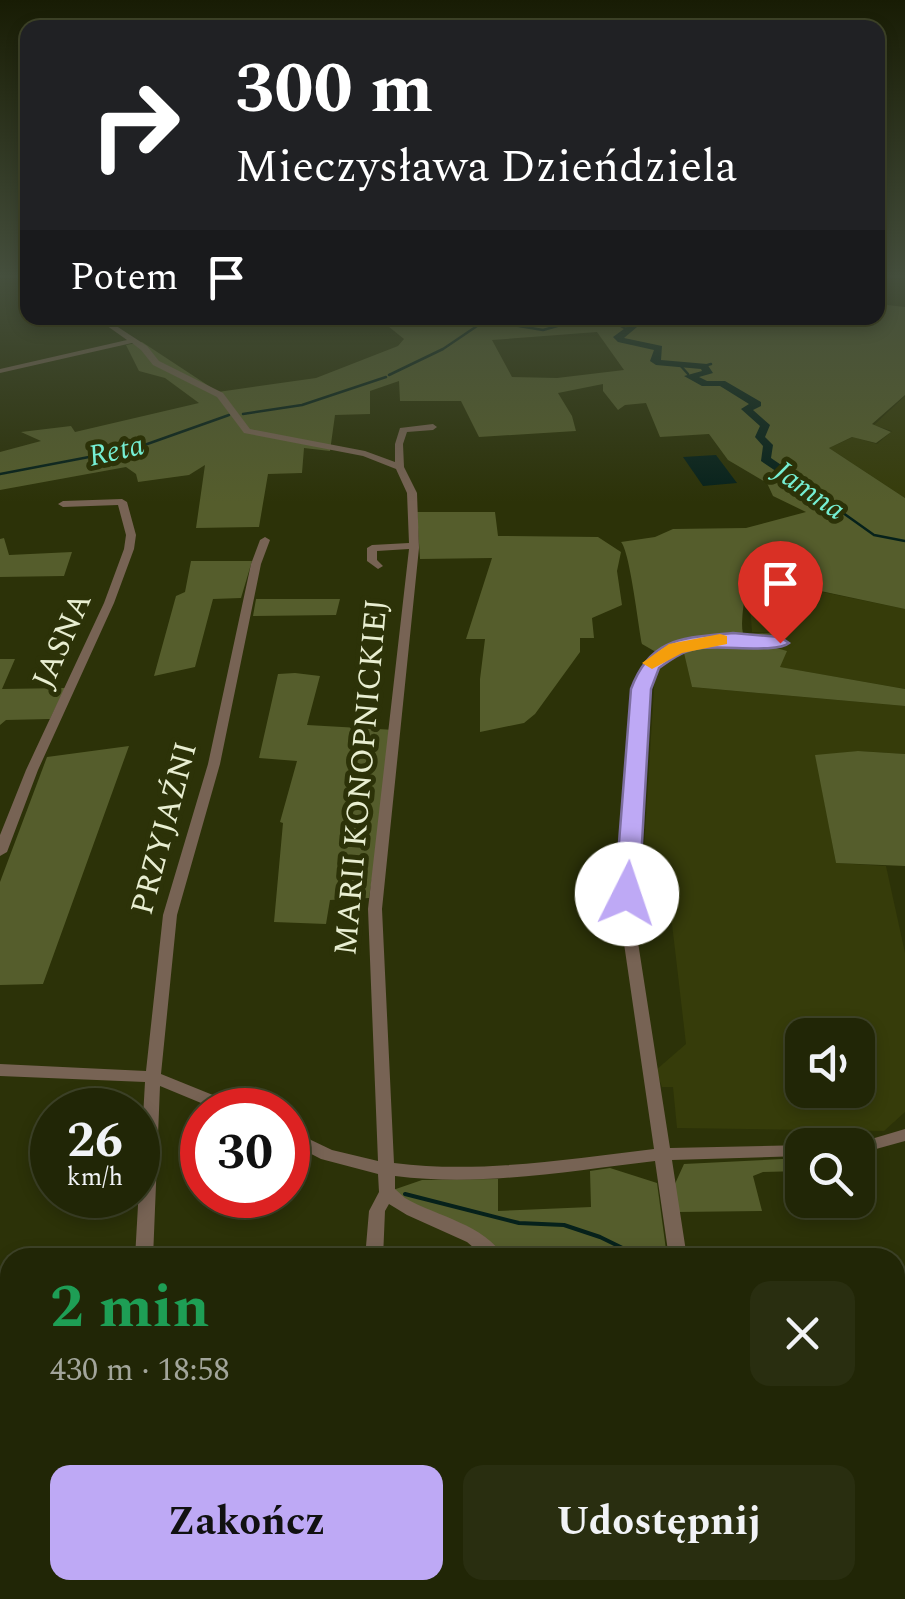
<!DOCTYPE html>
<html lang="pl">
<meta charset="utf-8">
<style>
body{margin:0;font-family:Spectral,serif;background:#292e10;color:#f1f3f6;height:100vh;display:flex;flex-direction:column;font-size:38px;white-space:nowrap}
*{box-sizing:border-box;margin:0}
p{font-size:32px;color:#a2a59b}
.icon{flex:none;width:55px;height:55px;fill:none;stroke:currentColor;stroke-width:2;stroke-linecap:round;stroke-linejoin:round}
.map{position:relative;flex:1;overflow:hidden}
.sheet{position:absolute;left:0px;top:1248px;width:905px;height:352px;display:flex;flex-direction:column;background:#212606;border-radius:30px 30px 0 0;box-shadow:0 5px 15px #0003,0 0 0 2px #3e4328}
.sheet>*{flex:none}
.banner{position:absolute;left:20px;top:20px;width:865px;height:305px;border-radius:20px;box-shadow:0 5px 15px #0003,0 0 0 2px #3e4328;background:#202124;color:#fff;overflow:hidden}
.fabs{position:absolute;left:785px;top:1018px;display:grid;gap:20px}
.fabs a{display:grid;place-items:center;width:90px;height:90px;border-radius:20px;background:#212606;box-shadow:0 5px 15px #0003,0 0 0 2px #3e4328;font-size:50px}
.speed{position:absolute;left:30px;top:1088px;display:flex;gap:20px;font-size:50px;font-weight:700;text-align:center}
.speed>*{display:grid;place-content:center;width:130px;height:130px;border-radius:50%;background:#212606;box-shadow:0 5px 15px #0003,0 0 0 2px #3e4328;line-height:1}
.speed small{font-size:25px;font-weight:400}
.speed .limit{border:15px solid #d22;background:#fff;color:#111}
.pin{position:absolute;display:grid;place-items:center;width:85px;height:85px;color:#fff;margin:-102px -42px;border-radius:50% 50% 50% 0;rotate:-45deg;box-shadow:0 0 10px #0007}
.pin .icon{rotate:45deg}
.me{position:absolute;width:110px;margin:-55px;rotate:4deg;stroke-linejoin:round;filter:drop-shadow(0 0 8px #0008)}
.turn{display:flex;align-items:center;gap:35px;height:210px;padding:0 50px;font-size:45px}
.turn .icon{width:130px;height:130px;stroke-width:2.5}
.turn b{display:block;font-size:70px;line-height:85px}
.then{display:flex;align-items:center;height:95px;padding:0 50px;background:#0003;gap:20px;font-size:38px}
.round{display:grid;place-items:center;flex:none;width:105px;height:105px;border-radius:20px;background:#292e10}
.overview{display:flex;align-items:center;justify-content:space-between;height:170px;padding:0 50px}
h1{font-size:60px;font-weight:700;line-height:75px;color:#1e9e55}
.primary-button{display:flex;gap:20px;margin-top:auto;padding:20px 50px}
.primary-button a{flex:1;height:115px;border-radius:20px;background:#bea9f5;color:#111;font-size:40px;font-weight:700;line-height:115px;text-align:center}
.primary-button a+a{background:#292e10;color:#f1f3f6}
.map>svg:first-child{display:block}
.built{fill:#363c0a;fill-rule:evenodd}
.green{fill:#555d2c;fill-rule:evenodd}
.water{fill:#06211b}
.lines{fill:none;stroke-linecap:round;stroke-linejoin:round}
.stream-far1{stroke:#06211b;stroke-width:2.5}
.stream{stroke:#06211b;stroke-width:4}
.river{fill:#06211b;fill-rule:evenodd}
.minor{fill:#776354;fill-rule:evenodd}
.route{fill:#bea9f5;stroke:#7c6e9f;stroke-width:2.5}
.slow{fill:#f59e0b}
.labels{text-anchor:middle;stroke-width:10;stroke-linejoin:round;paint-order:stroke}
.far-water-label{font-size:30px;font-style:italic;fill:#75efd3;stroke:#2c3208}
.street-label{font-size:32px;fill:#e8eed1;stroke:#2c3208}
</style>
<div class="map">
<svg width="905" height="1599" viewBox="0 0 905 1599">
<rect width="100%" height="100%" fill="#2c3208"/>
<path class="built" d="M905,396V498L829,448L853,437L877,444L892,431L874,425Z
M755,578L905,609V689L779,667L768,647L774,633L752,632L749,587Z
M684,652L692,687L905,706V754L858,751L816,756L836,863L886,866L905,953V1112L884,1131L677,1128L673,1087H662L656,1070L686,1044L669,898L641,896L655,672L668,659ZM802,1035H858V1090H802Z"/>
<path class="green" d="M878,304L905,307V395L872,424L891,432L876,443L852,437L829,448L905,498V609L755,577L745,587C745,603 740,619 743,634L775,633L769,646L787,651L780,667L905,689V706L692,687L684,653L668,659L642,644C638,624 630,552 621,542L655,537L673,529L746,528L806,512L773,496L767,483L728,460L709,434L660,437L646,403L625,405L618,410L603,391V384L558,393L572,416L576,431L479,437L461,401H400L399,381L370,391V414L335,415L330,451L304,448L302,473L268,474L259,527L196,528L205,465L189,475L138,482L136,474L126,467L0,490V452L41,441L21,432L71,426L75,432L199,403L165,378L139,371L126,345L142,342L218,392L316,378L398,346L404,339L378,318H878ZM597,332L624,370L557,378L512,377L492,340Z
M417,512H495L498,536L598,537L621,552L617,571L622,605L592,618L594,638H580V652L535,714L524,723L480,732V679L485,639H466L492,558L420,559Z
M4,538L9,555L72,552L64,576L0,577V539Z
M191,561H252L241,598L213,599L195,667L154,676L176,596L185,592Z
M256,599H340L336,615L253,616Z
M0,659H15L2,689L65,688L50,719L6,720L0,725Z
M295,673L320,676L307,725L395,730L369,898L330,900L326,924L274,922L283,823L280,822L297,761L259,758L278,674Z
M129,746L43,984L0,985V882L47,757Z
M858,751L905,754V866L836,863L815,755Z
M802,1158V1171L763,1172L753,1176L762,1211L678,1212L674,1186L684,1164Z
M610,1168L657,1183L667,1257H504L422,1214L393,1190L422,1180L498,1179V1211L591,1207L590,1171Z
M905,1375V1599H770L769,1595L805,1590H895V1389L902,1385Z"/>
<path class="water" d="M716,455L737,483L703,486L683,457Z"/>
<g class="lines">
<path class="stream-far1" d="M618,318L617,324L630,331
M680,365L688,374
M704,366L711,364
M389,375L443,349L480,324L495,322L543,330L586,318
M243,414L302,405L386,377
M0,474L136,448L229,415
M803,490L808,488L874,535L905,541"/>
<path class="stream" d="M405,1194L519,1223L564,1225L600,1237L643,1258
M895,1444L900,1451L895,1486
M878,1599L879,1590"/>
<path class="river" d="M626,318H634L637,327L624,338L662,346L661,360L707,364L713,373L699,377L707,381H725L761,402V406L753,410L770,425L765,437L773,445L771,458L812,486V490H804L761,461L763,446L755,437L760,426L741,409L749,404L720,386H702L684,376L702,371L701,369L656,365L650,361L654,350L618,342L613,337L628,326Z"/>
<path class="minor" d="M96,318H104L147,346L159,361L223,393L250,429L365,451L395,462V444L400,428L433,424L437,427L433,430L407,432L403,444L404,467L417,493L419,548L382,909L394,1163C480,1174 568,1159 654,1149L621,923L636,677C645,666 653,656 666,649C693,634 759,630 785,643L780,646C732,640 681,635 648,677L635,923L670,1148L806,1145H802V1156L672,1160L687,1258H669L655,1161C569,1171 481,1187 395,1176V1189L405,1198C438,1217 484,1224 505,1258H486L467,1242L407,1215L389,1204L385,1211L383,1258H365L369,1211L379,1192L378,1174L321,1159L288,1142V1129L332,1150L378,1161L368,909L409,549L377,551V560L383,566L378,569L367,561V548L372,545L409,543L407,493L396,469L363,456L244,433L217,397L153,365L141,350L132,343L0,373V369L127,340Z
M122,499L127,502L136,535L134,549L114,603L38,770L7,852L0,856V835L26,770L104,603L124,549L126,535L118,505L63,507L58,504L63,501Z
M265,537L270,540L261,564L220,764L177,915L161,1074L240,1106L242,1110H218L160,1086L153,1258H135L145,1082L0,1076V1064L146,1071L163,915L208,764L251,564L260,540Z
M905,1129V1141L858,1154V1145H851Z
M126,1590H146L147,1599H125Z
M375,1590H395L397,1599H375Z
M552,1590H572L575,1599H553Z
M740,1590H760L763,1599H741Z"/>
</g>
<linearGradient id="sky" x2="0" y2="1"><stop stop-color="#181c04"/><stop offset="0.55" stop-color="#454f3d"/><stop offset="1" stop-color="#454f3d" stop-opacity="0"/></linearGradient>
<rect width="905" height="502" fill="url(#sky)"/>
<path class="route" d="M733,633L780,637L789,643C776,654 718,644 695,649C681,652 670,660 659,668L651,689L639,894L636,899H618L615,894L631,689C650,637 683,638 733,633Z"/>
<path class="slow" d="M720,634L727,636V644L682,653L652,669L642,663L669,644Z"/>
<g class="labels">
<g class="far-water-label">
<text transform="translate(116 450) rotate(-13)" y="10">Reta</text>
<text transform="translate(810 490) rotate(35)" y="10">Jamna</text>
</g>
<g class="street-label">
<text transform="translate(61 640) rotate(-66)" y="11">JASNA</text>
<text transform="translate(360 777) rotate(-85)" y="11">MARII KONOPNICKIEJ</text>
<text transform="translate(163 828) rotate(-75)" y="11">PRZYJAŹNI</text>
</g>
</g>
</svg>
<div class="fabs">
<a><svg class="icon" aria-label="sound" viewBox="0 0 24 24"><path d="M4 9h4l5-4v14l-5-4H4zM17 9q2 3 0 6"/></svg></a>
<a><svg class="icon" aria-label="search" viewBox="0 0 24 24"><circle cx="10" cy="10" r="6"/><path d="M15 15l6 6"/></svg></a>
</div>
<div class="speed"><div>26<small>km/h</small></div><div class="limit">30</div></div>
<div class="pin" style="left:780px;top:643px;background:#d93025"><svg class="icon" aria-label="arrive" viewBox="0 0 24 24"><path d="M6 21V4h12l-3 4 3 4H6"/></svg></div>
<svg class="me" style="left:627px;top:894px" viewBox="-20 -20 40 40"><circle r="19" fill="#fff"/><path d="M0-13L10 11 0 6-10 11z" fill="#bea9f5"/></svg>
<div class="banner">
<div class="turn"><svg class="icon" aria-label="right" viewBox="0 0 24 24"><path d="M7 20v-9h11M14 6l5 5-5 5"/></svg><div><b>300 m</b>Mieczysława Dzieńdziela</div></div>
<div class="then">Potem<svg class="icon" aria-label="arrive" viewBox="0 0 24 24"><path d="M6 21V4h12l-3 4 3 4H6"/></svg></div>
</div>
<section class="sheet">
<div class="overview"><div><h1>2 min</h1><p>430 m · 18:58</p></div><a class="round"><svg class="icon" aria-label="close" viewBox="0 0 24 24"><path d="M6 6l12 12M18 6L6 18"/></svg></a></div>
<div class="primary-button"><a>Zakończ</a><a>Udostępnij</a></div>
</section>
</div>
